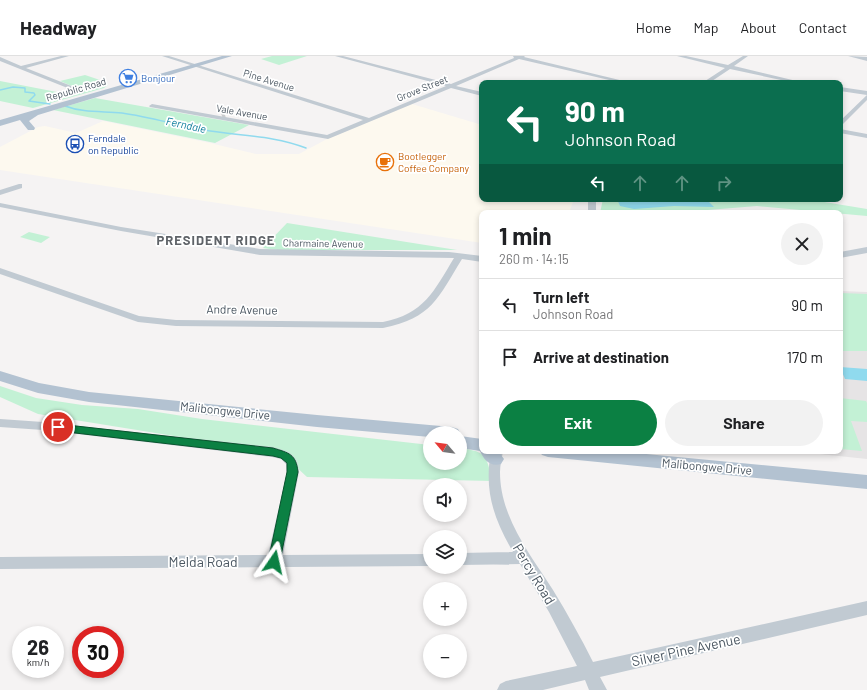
<!DOCTYPE html>
<meta charset="utf-8">
<style>
body{margin:0;font-family:Barlow,sans-serif;background:#f2f2f2;color:#202124;height:100vh;display:flex;flex-direction:column;font-size:15px;white-space:nowrap}
*{box-sizing:border-box;margin:0}
p{font-size:13px;color:#757577}
.icon{flex:none;width:22px;height:22px;fill:none;stroke:currentColor;stroke-width:2;stroke-linecap:round;stroke-linejoin:round}
.map{position:relative;flex:1;overflow:hidden}
.side{position:absolute;left:479px;top:154px;width:364px;height:244px;display:flex;flex-direction:column;background:#fff;border-radius:8px;box-shadow:0 2px 6px #0003}
.side>*{flex:none}
.guide{position:absolute;left:479px;top:24px;width:364px;height:122px;border-radius:8px;box-shadow:0 2px 6px #0003;background:#0b6e4f;color:#fff;overflow:hidden}
.needle{width:26px;rotate:299deg}
.controls{position:absolute;left:423px;top:370px;display:grid;gap:8px}
.controls a{display:grid;place-items:center;width:44px;height:44px;border-radius:50%;background:#fff;box-shadow:0 2px 6px #0003;font-size:20px}
.speed{position:absolute;left:12px;top:570px;display:flex;gap:8px;font-size:20px;font-weight:700;text-align:center}
.speed>*{display:grid;place-content:center;width:52px;height:52px;border-radius:50%;background:#fff;box-shadow:0 2px 6px #0003;line-height:1}
.speed small{font-size:10px;font-weight:400}
.speed .limit{border:6px solid #d22;background:#fff;color:#111}
.pin{position:absolute;display:grid;place-items:center;width:34px;height:34px;color:#fff;margin:-17px;border:2px solid #fff;border-radius:50%;box-shadow:0 1px 4px #0007}
.me{position:absolute;width:44px;margin:-22px;rotate:11deg;stroke-linejoin:round;filter:drop-shadow(0 0 3px #0008)}
.turn{display:flex;align-items:center;gap:14px;height:84px;padding:0 20px;font-size:18px}
.turn .icon{width:52px;height:52px;stroke-width:2.5}
.turn b{display:block;font-size:28px;line-height:34px}
.lanes{display:flex;align-items:center;height:38px;padding:0 20px;background:#0003;justify-content:center;gap:20px;direction:ltr}
.lanes .off{opacity:.35}
.round{display:grid;place-items:center;flex:none;width:42px;height:42px;border-radius:21px;background:#f2f2f2}
.headline{display:flex;align-items:center;justify-content:space-between;height:68px;padding:0 20px}
h1{font-size:24px;font-weight:700;line-height:30px}
.button{display:flex;gap:8px;margin-top:auto;padding:8px 20px}
.button a{flex:1;height:46px;border-radius:24px;background:#0b8043;color:#fff;font-size:16px;font-weight:700;line-height:46px;text-align:center}
.button a+a{background:#f2f2f2;color:#202124}
ul{padding:0;list-style:none}
li{display:flex;align-items:center;gap:12px;height:52px;padding:0 20px;border-top:1px solid #e0e0e0}
li div{flex:1}
li b{display:block;font-size:15px}
li em{font-style:normal}
header{display:flex;align-items:center;gap:24px;box-sizing:border-box;height:56px;padding:0 20px;background:#fff;border-bottom:1px solid #e0e0e0}
header strong{font-size:19px}
nav{display:flex;gap:22px;margin-inline-start:auto;font-size:14px}
.map>svg:first-child{display:block}
.commercial{fill:#fdf9ef}
.education{fill:#e6e4e5}
.green{fill:#c3f1d5}
.water{fill:#90daee}
.lines{fill:none;stroke-linecap:round;stroke-linejoin:round}
.stream{stroke:#90daee;stroke-width:1.5}
.minor-tunnel{stroke:#caccce;stroke-width:5.5;stroke-dasharray:5.5 3;stroke-linecap:butt}
.minor{fill:#c1cad2;fill-rule:evenodd}
.major{fill:#b3c2d1;fill-rule:evenodd}
.route{fill:#0b8043;stroke:#07532c}
.labels{text-anchor:middle;stroke-width:3.5;stroke-linejoin:round;paint-order:stroke}
.far-shop-label{font-size:10px;fill:#366cbe;stroke:#fff;text-anchor:start}
.far-street-label{font-size:10px;fill:#4a5661;stroke:#fff}
.far-transit-label{font-size:10px;fill:#164399;stroke:#fff;text-anchor:start}
.far-food-label{font-size:10px;fill:#c56008;stroke:#fff;text-anchor:start}
.far-water-label{font-size:11px;font-style:italic;fill:#0c7c9b;stroke:#fff}
.street-label{font-size:12px;fill:#4a5661;stroke:#fff}
.far-district-label{font-size:13px;font-weight:bold;letter-spacing:1px;fill:#5f6368;stroke:#fff}
.near-street-label{font-size:14px;fill:#4a5661;stroke:#fff}
</style>
<header>
<strong>Headway</strong>
<nav><a>Home</a><a>Map</a><a>About</a><a>Contact</a></nav>
</header>
<div class="map">
<svg width="867" height="634" viewBox="0 0 867 634">
<rect width="100%" height="100%" fill="#f5f3f3"/>
<path class="commercial" d="M412,48L482,69V143H574L569,157H482V187L0,114V91L38,71L45,70L76,77L103,65L210,87L256,98H299L327,83Z"/>
<path class="education" d="M840,235L867,236V403L791,395H840Z"/>
<path class="green" d="M272,0H307L279,9L261,3Z
M85,19L100,24L74,31L60,25Z
M0,25L62,37L98,27L108,29L104,32L33,52L0,45Z
M95,42L249,69L215,87L53,54Z
M603,143H806L867,153V160L757,150L671,157H600Z
M287,167L457,194H277L263,192Z
M29,176L50,181L41,187L20,181Z
M840,237L867,238V295H840Z
M0,330L36,342L82,349L138,353L202,363L430,389V407H460V392C489,396 485,400 493,425L307,421L292,407L267,395L38,358L0,341Z
M840,342L866,345L867,347V366L851,365L862,395L840,393Z"/>
<path class="water" d="M617,143H706L714,151L674,150L634,153L620,150Z
M840,311L867,313V325L845,323Z"/>
<g class="lines">
<path class="stream" d="M0,34L13,31L25,32V36L34,37L35,39L29,45L50,48
M65,50C83,57 103,55 122,57C150,61 176,69 204,74C238,80 273,79 306,92"/>
<path class="minor-tunnel" d="M222,60L225,59"/>
<path class="minor" d="M61,0H69L26,12L84,35V37H80L0,5V1L21,10Z
M162,0H169L369,62L446,30L335,0H343L451,28L514,2L513,0H525L524,1L632,27H622L519,3L456,30L482,36V40L451,32L328,83L150,51L149,50L152,48L327,79L363,64Z
M677,0H686L728,9L743,0H748L734,10L805,27H795L730,13L709,27H702L725,12Z
M848,0L867,1V5Z
M840,31L867,35V39L840,35Z
M867,39V44L840,71V65Z
M840,73L867,78V82L840,77Z
M19,128H22V132L0,139V134Z
M588,143H596V157H588Z
M0,147L121,171L260,193L449,196L482,200V206L462,203C438,242 432,262 383,272L176,270L138,266L0,218V212L139,260L176,264L383,266C424,258 434,235 454,202L260,199L121,175L0,151Z
M867,191V197L840,202V196Z
M0,363L43,366L273,391C289,396 297,397 299,416L283,499L430,498V510L0,513V501L268,499L287,416L286,408L281,403L272,401L43,374L0,371Z
M491,395H503C502,402 500,409 500,416C500,461 530,498 553,534C567,557 581,582 593,606L867,545V559L600,621L607,634H589L585,624L543,634H497L500,628L506,625L577,610L549,556L520,508L460,509V497L513,496C493,461 484,435 491,395Z"/>
<path class="major" d="M222,0H232L38,59L29,65L35,72L34,74H28L20,64L0,70V64Z
M0,315L39,327L89,336L317,359L452,371L458,373L460,377H430V381L317,371L89,346L38,337L0,325Z
M460,380L482,383V395H498L504,403L501,408C490,411 484,404 480,395L460,392Z
M539,395H615L867,419V433L548,401L542,399Z"/>
</g>
<path class="route" d="M58,368L273,392C289,397 296,398 298,416L279,510L274,511L270,510L268,506L287,416V407L281,402L273,400L58,375L55,374L54,371L55,369Z"/>
<defs>
<symbol id="supermarket-ring" viewBox="-11 -11 22 22"><circle r="9.5" fill="#fff" stroke="#3f7fe0" stroke-width="1.5"/><path d="M-6-5.5h2.5l.6 2H6L4.5 2H-2.5L-4.4-4H-6ZM-1.5 3.2a1.3 1.3 0 1 0 .1 0ZM3 3.2a1.3 1.3 0 1 0 .1 0Z" fill="#3f7fe0"/></symbol>
<symbol id="bus-ring" viewBox="-11 -11 22 22"><circle r="9.5" fill="#fff" stroke="#1a4fb4" stroke-width="1.5"/><path d="M-5-6H5V4H4V6H2V4H-2V6H-4V4H-5ZM-3.5-4V0h7V-4ZM-3.5 1.2v1.5H-2V1.2ZM2 1.2v1.5H3.5V1.2Z" fill="#1a4fb4"/></symbol>
<symbol id="cafe-ring" viewBox="-11 -11 22 22"><circle r="9.5" fill="#fff" stroke="#e8710a" stroke-width="1.5"/><path d="M-5.5-4.5H6V0H3Q3 3.5 0 3.5H-2.5Q-5.5 3.5-5.5 0ZM3-3.2v2h1.7v-2ZM-6 4.5H4V6H-6Z" fill="#e8710a"/></symbol>
</defs>
<g fill-rule="evenodd">
<use href="#supermarket-ring" x="118" y="12" width="20" height="20"/>
<use href="#bus-ring" x="65" y="78" width="20" height="20"/>
<use href="#cafe-ring" x="375" y="96" width="20" height="20"/>
</g>
<g class="labels">
<g class="far-shop-label">
<text x="141" y="26">Bonjour</text>
</g>
<g class="far-street-label">
<text transform="translate(269 24) rotate(17)" y="4">Pine Avenue</text>
<text transform="translate(422 32) rotate(-22)" y="4">Grove Street</text>
<text transform="translate(76 33) rotate(-16)" y="4">Republic Road</text>
<text transform="translate(242 56) rotate(10)" y="4">Vale Avenue</text>
<text transform="translate(323 187) rotate(1)" y="4">Charmaine Avenue</text>
</g>
<g class="far-transit-label">
<text x="88" y="86">Ferndale<tspan x="88" dy="12">on Republic</tspan></text>
</g>
<g class="far-food-label">
<text x="398" y="104">Bootlegger<tspan x="398" dy="12">Coffee Company</tspan></text>
</g>
<g class="far-water-label">
<text transform="translate(186 69) rotate(12)" y="4">Ferndale</text>
</g>
<g class="street-label">
<text transform="translate(242 254) rotate(1)" y="4">Andre Avenue</text>
<text transform="translate(225 355) rotate(6)" y="4">Malibongwe Drive</text>
<text transform="translate(707 411) rotate(5)" y="4">Malibongwe Drive</text>
</g>
<g class="far-district-label">
<text x="216" y="189">PRESIDENT RIDGE</text>
</g>
<g class="near-street-label">
<text x="203" y="511">Melda Road</text>
<text transform="translate(534 518) rotate(59)" y="5">Percy Road</text>
<text transform="translate(686 594) rotate(-12)" y="5">Silver Pine Avenue</text>
</g>
</g>
</svg>
<div class="controls">
<a><svg class="needle" viewBox="-14 -14 28 28"><path d="M0-13l5 13h-10z" fill="#e53935"/><path d="M0 13l5-13h-10z" fill="#757577"/></svg></a>
<a><svg class="icon" aria-label="sound" viewBox="0 0 24 24"><path d="M4 9h4l5-4v14l-5-4H4zM17 9q2 3 0 6"/></svg></a>
<a><svg class="icon" aria-label="layers" viewBox="0 0 24 24"><path d="M12 4l9 5-9 5-9-5zM3 14l9 5 9-5"/></svg></a>
<a>+</a>
<a>−</a>
</div>
<div class="speed"><div>26<small>km/h</small></div><div class="limit">30</div></div>
<div class="pin" style="left:58px;top:371px;background:#d93025"><svg class="icon" aria-label="arrive" viewBox="0 0 24 24"><path d="M6 21V4h12l-3 4 3 4H6"/></svg></div>
<svg class="me" style="left:274px;top:506px" viewBox="-20 -20 40 40"><path d="M0-17L14 15 0 8-14 15z" fill="#0b8043" stroke="#fff" stroke-width="4"/></svg>
<div class="guide">
<div class="turn"><svg class="icon" aria-label="left" viewBox="0 0 24 24"><path d="M17 20v-9H6M10 6l-5 5 5 5"/></svg><div><b>90 m</b>Johnson Road</div></div>
<div class="lanes"><svg class="icon" aria-label="left" viewBox="0 0 24 24"><path d="M17 20v-9H6M10 6l-5 5 5 5"/></svg><svg class="icon off" aria-label="ahead" viewBox="0 0 24 24"><path d="M12 20V5M6 11l6-6 6 6"/></svg><svg class="icon off" aria-label="ahead" viewBox="0 0 24 24"><path d="M12 20V5M6 11l6-6 6 6"/></svg><svg class="icon off" aria-label="right" viewBox="0 0 24 24"><path d="M7 20v-9h11M14 6l5 5-5 5"/></svg></div>
</div>
<section class="side">
<div class="headline"><div><h1>1 min</h1><p>260 m · 14:15</p></div><a class="round"><svg class="icon" aria-label="close" viewBox="0 0 24 24"><path d="M6 6l12 12M18 6L6 18"/></svg></a></div>
<ul>
<li><svg class="icon" aria-label="left" viewBox="0 0 24 24"><path d="M17 20v-9H6M10 6l-5 5 5 5"/></svg><div><b>Turn left</b><p>Johnson Road</p></div><em>90 m</em></li>
<li><svg class="icon" aria-label="arrive" viewBox="0 0 24 24"><path d="M6 21V4h12l-3 4 3 4H6"/></svg><div><b>Arrive at destination</b></div><em>170 m</em></li>
</ul>
<div class="button"><a>Exit</a><a>Share</a></div>
</section>
</div>
